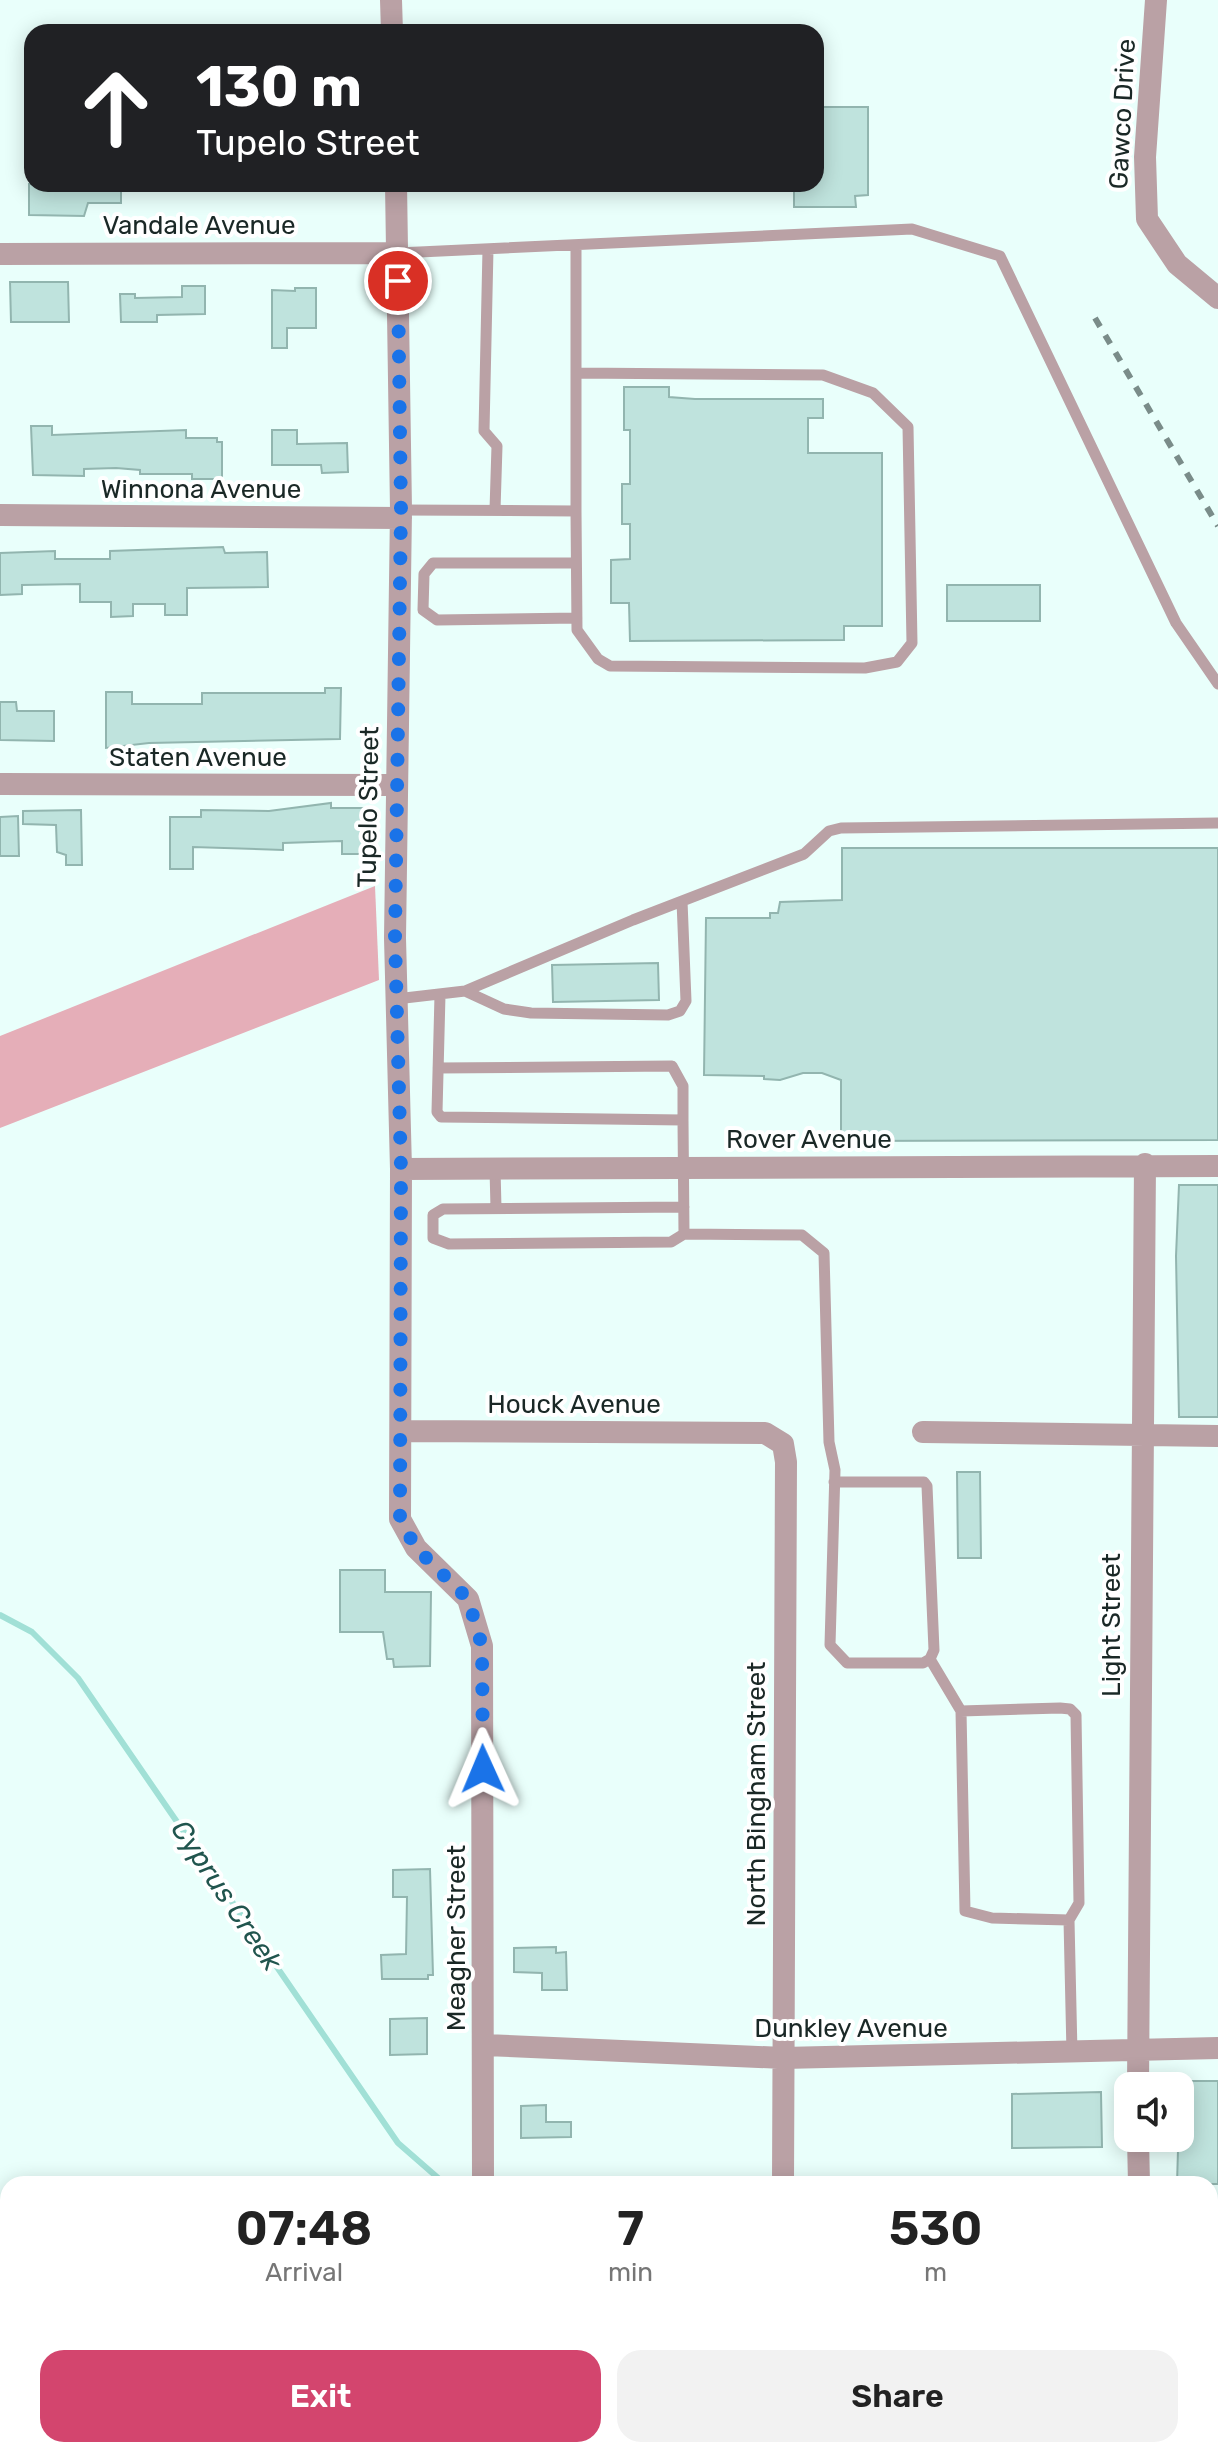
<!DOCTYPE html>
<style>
body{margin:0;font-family:Rubik,sans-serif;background:#f2f2f2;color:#222;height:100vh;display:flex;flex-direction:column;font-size:30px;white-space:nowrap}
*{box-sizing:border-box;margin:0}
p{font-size:26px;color:#767676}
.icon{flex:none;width:44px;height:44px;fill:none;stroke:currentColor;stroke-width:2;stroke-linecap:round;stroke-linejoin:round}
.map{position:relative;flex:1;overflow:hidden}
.drawer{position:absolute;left:0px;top:2176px;width:1218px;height:282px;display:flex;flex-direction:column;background:#fff;border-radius:24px 24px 0 0;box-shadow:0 4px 20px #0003}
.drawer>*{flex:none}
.hud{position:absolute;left:24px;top:24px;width:800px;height:168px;border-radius:24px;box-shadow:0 4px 20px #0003;background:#202124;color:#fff;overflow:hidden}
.controls{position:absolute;left:1114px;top:2072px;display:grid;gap:16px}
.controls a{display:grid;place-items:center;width:80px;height:80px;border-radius:16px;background:#fff;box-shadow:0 4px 20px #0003;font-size:40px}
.pin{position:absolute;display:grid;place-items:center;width:68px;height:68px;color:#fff;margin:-34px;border:4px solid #fff;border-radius:50%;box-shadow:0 2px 8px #0007}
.me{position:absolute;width:88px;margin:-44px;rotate:359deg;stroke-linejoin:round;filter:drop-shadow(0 0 6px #0008)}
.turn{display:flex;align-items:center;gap:28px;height:168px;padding:0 40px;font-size:36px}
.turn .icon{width:104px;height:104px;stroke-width:2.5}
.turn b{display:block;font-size:56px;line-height:68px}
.eta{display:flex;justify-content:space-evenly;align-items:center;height:136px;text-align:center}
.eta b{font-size:48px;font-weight:600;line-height:56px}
.action{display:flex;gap:16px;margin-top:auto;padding:16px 40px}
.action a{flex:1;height:92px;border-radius:24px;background:#d3456e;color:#fff;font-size:32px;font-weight:600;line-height:92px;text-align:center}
.action a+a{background:#f2f2f2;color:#222}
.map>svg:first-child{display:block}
.forest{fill:#e5aeb8}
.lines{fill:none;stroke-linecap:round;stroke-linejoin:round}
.stream{stroke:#a1e0d6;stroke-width:6}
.building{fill:#bfe3dd;stroke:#92b5af;stroke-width:2}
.lane{stroke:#baa1a5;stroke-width:11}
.street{stroke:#baa1a5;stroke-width:22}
.rail{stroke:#7a8c89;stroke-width:6;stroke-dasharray:10 10;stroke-linecap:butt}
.route{stroke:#1a73e8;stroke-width:14;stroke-dasharray:0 25.2}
.labels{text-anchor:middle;stroke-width:8;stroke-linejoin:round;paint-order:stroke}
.street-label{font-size:26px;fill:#1a2826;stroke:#fff}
.water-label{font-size:28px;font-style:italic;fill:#21554e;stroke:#fff}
</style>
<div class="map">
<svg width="1218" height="2457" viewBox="0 0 1218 2457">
<rect width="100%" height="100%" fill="#e9fffb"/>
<path class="forest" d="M375,886L379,980L0,1128V1036Z"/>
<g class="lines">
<path class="stream" d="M0,1615L32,1632L78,1678L398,2143L445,2184
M749,2450L760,2457"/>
</g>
<path class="building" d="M823,107H868V195L855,196L856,207H794V184H816V141H823Z
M29,184H121V203H88L84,216L29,215Z
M10,282H68L69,322H11Z
M182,286H205V314L157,315V322H121L120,294H135V298L182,297Z
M295,288H316V328H287V348H272V290L295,291Z
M624,387H669V397L695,399H823V418H808V453H882V626H844V640L630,641L629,603H611V560L630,559V524H622V484H630V430H624Z
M31,426H52V435L186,430V438H217V442H222V479H192V474H140V470L116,468L84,469V476L33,475Z
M272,430H297V444L347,443L348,472L322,473L321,465H272Z
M223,547L225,553L267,552L268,587L187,588V615H165V604H133V616L111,617V602H80V584L22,585V594L0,595V553L55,551V559H110V551Z
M947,585H1040V621H947Z
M325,688H341L340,739L149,743L106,748V692H132V704H202V693H325Z
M0,702H16L17,711H54V741L0,740Z
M331,803V808H365V854H342V841L283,843V850L193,847V869H170V817H201V810L269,811Z
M81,810L82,865H66V855L57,852L56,825L23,824V811Z
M18,816L19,856H0V817Z
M842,848H1218V1140L841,1141V1080L822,1073H803L780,1080L764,1079V1076L704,1075L706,918H770V913H778L780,902L842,900Z
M658,963L659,1000L553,1002L552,965Z
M1179,1185H1218V1417H1179L1176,1256Z
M957,1472H980L981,1558H958Z
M340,1570H385V1592H431L430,1666L394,1667L393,1659H387L383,1632H340Z
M430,1869L433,1975H428V1979H382L381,1955L406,1954L407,1897H393V1870Z
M556,1947V1953L566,1952L567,1990H542V1973L514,1972V1948Z
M427,2018V2054L390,2055V2019Z
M1180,2081H1218V2184H1177Z
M1101,2092L1102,2147L1012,2148V2094Z
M546,2105V2122H571V2137L521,2138V2106Z"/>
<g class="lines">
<path class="lane" d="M488,249L484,431L497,446L495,510
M398,253L912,229L1000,256L1176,623L1218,684
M401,510L576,511V245
M576,511L577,630L598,659L610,666L865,668L897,662L912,643L908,427L873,393L823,375L576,373
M576,563H433L424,574L423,610L437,620L577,618
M465,991L504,1009L531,1013L668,1015L680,1011L686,1001L682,901
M440,995L437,1112L441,1117L683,1120L684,1234L802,1235L824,1253L829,1442L835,1470L830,1645L847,1663H923L930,1659
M396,999L465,991L633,920L804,854L829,831L841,828L1218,823
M438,1068L672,1066L683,1086V1120
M495,1169L496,1208
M684,1234L671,1242L449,1244L433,1238V1215L443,1209L684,1207
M834,1482H924L927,1486L934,1650L930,1659
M930,1659L961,1711L965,1911L992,1918L1069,1920
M961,1711L1060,1708L1070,1709L1076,1715L1079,1903L1069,1920L1072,2053"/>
<path class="street" d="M391,0L392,32
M1156,0L1145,157L1147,219L1177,264L1218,298
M396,184L401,510L395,938L401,1169L400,1519L416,1548L468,1599L482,1646L483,2184
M0,254L398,253
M0,515L401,518
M0,784L396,785
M401,1169L1218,1166
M401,1431L765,1433L783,1444L786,1462L783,2184
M923,1432L1218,1436
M485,2045L783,2058L1218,2048
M1138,2086L1145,1164
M1138,2138L1139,2184
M206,2450V2457
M484,2450V2457
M1142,2450V2457"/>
<path class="rail" d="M1095,318L1218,526"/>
</g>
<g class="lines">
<path class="route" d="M398,281L401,510L395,938L401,1169L400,1519L416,1548L468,1599L482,1646L483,1769"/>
</g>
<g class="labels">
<g class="street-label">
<text transform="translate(1122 114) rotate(-87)" y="9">Gawco Drive</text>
<text x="199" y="234">Vandale Avenue</text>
<text x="201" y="498">Winnona Avenue</text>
<text x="198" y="766">Staten Avenue</text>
<text transform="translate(368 807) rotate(-89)" y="9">Tupelo Street</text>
<text x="809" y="1148">Rover Avenue</text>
<text x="574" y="1413">Houck Avenue</text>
<text transform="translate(1111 1625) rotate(-90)" y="9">Light Street</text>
<text transform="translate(756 1794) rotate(-90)" y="9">North Bingham Street</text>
<text transform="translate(456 1938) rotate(-90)" y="9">Meagher Street</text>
<text x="851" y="2037">Dunkley Avenue</text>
</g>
<g class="water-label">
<text transform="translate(227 1895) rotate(56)" y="10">Cyprus Creek</text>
</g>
</g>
</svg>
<div class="controls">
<a><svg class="icon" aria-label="sound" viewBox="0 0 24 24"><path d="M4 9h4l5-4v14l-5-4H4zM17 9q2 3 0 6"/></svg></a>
</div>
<div class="pin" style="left:398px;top:281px;background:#d93025"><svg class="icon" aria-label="arrive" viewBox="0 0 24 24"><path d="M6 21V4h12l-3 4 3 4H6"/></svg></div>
<svg class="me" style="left:483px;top:1769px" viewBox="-20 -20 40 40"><path d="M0-17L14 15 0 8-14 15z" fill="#1a73e8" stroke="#fff" stroke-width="4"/></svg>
<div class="hud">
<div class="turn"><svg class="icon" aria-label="ahead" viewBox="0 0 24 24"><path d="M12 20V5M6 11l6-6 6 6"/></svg><div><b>130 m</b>Tupelo Street</div></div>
</div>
<section class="drawer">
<div class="eta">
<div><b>07:48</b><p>Arrival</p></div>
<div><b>7</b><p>min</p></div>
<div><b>530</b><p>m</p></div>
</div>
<div class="action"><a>Exit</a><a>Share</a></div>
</section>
</div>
